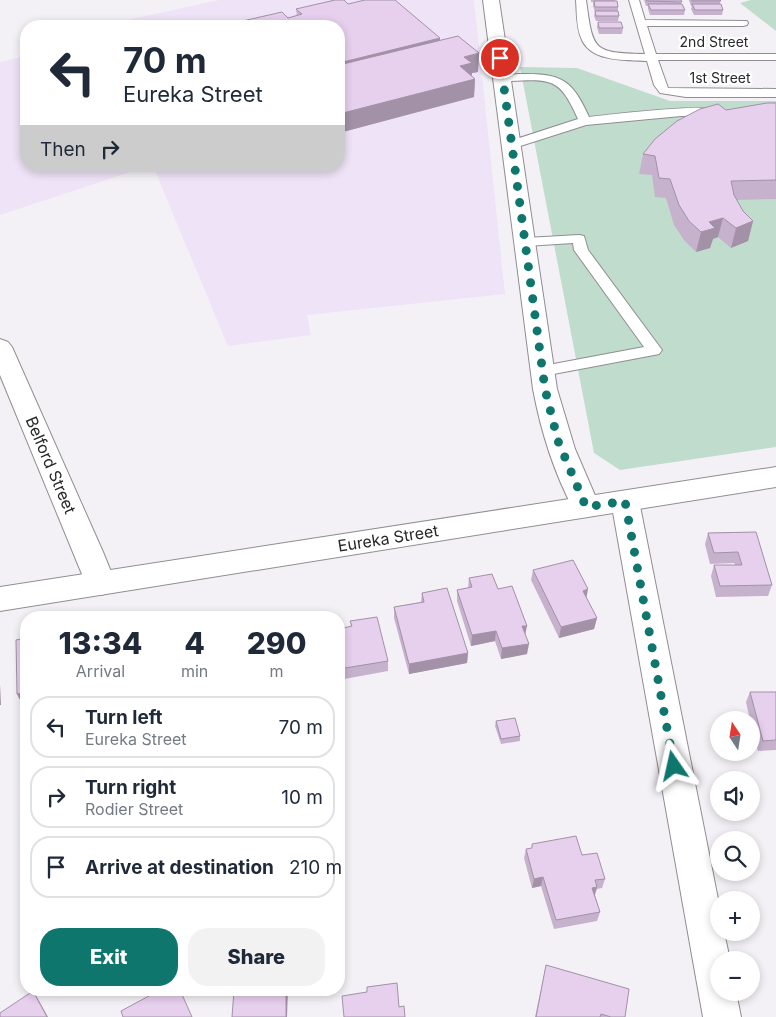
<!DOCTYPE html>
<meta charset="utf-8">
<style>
body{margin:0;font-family:Inter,sans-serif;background:#f2f2f3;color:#1f2937;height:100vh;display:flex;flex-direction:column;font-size:19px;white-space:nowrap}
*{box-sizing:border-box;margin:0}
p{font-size:16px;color:#747a83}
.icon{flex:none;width:28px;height:28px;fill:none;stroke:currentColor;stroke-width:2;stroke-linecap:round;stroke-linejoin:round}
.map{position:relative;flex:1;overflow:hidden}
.sheet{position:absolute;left:20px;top:611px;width:325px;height:385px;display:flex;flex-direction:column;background:#fff;border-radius:20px;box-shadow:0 2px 8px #0003}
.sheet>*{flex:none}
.hud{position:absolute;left:20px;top:20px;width:325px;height:152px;border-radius:20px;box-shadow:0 2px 8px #0003;background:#fff;color:#1f2937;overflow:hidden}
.needle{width:32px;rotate:348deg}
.fabs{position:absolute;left:710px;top:711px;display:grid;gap:10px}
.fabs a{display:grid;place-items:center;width:50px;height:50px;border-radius:50%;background:#fff;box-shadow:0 2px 8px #0003;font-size:25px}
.pin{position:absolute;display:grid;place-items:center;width:42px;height:42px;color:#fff;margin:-21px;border:2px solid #fff;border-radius:50%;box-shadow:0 1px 5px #0007}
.me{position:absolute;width:55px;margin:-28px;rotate:349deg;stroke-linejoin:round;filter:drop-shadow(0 0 4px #0008)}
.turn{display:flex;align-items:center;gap:18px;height:105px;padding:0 20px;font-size:22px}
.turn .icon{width:65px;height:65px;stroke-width:2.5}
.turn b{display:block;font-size:35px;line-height:42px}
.then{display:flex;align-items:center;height:48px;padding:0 20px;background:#0003;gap:10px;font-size:19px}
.eta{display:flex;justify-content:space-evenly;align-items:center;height:85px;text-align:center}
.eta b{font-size:30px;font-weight:800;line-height:35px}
.action{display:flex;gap:10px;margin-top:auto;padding:10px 20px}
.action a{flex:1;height:58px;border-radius:20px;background:#0f766e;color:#fff;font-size:20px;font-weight:800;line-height:58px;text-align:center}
.action a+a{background:#f2f2f3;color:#1f2937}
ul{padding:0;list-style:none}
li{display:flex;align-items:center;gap:15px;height:62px;margin:0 10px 8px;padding:0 10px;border:2px solid #e0e1e3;border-radius:20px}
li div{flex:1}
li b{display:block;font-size:19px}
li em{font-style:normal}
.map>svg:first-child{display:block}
.industrial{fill:#efe3f7}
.green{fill:#c0dccd}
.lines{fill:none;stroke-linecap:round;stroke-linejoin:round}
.service-casing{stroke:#918d92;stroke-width:2}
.minor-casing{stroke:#918d92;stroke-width:2}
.tertiary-casing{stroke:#918d92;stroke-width:2}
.service{fill:#fff;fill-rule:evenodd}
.minor{fill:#fff;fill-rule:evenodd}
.tertiary{fill:#fff;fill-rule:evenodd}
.wall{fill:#c7b2cd}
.shaded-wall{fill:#a291a7}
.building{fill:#e7cfee;stroke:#a291a7}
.route{stroke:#0f766e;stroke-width:9;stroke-dasharray:0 16.2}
.labels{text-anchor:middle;stroke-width:4.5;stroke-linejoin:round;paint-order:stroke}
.far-street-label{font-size:14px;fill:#282729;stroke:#fff}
.street-label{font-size:16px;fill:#282729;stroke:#fff}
</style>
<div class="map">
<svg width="776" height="1017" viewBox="0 0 776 1017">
<rect width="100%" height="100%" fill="#f4f1f6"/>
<path class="industrial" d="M219,0H474L505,294L307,315L311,335L228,346L153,166H339V26H100Z
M26,56V166H149L0,215V62Z"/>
<path class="green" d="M751,0H776V31L740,3Z
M520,67L577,68L670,101H776V447L620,470L594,453Z"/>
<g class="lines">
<defs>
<path id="service" d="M576,0H586C593,50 592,53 645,54L629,0H639L645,20L747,21L748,23L747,25L743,26H647L656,54H776V60H658L668,88L776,89V97H686L660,93L654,85L647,61C626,60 592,62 582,40C576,28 577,12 576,0Z
M519,74C561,73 572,79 589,117C608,115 715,102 724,111L718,115L681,116L586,125L511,149L505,145L507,142L578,119C560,79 553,79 511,81C505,81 500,82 496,78L502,75Z
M579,235L584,236L588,250L662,350L659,354L654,355L543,376L537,375L535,371L537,367L543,366L644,347L574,250L573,243L526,246L519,242L526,238Z"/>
<path id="minor" d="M483,0H499L557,389L575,449L600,507L596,514L586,517L576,514C555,476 541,432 533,389Z
M0,339L8,342L12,347L103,552L116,584L111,592L101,595L91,592L86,584L0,375Z
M625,491L635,494L639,501L719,904V932H724L730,960H719V992H736L741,1017H703L611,501L615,494Z"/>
<path id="tertiary" d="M776,467V487L0,611V587Z"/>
</defs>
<use href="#service" class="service-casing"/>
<use href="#minor" class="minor-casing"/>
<use href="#tertiary" class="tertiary-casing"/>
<use href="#service" class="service"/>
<use href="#minor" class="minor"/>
<use href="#tertiary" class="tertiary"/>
</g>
<path class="wall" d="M591,0H615L618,7V11L619,16L618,21H596L594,16L595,12L593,6V2H591Z
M644,0H681V4L685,10L684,15H650L648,9V6H646Z
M689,0H720V4L723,10L722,15H694L691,9L692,6H691Z
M348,4L440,40L478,72L472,73L471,76L475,79L474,97L339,133V26H234V23L288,18L297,16L296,9Z
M598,22L623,28L622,34H599L597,27Z
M776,103V199L737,200L743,211L753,221L748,241L731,248L718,237L713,239L710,248L696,252L684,240L674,225L666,198L655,197L652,175L639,174L643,154L726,110Z
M756,532L772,585L768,596L716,597L711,576L714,565H735L734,563L710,564L705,544L708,533Z
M533,570L586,598L597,618L594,629L559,638L531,580Z
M469,578L525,635L527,654L501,659L495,641L471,646L457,601V590L468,588Z
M422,593L468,653L467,663L409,674L394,618V607L421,602Z
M350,621L388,661V671L339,680V629L351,627Z
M750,692H776V750L758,751L751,724V720H750L746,702Z
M496,721L520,736V741L501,744L495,726Z
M526,849L582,855L605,879L602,888L597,889L595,895L600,912L597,921L554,929L541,886L532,888L524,858Z
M546,965L625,1017H535Z"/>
<path class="shaded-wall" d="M440,38V57L339,82V63Z
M479,53L478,72L472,73L471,80L475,79L474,97L339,133V114L460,66L464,57Z
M723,218L718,237L713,239L710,248L696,252L701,232L709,222Z
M753,221L748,241L731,248L736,228Z
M588,589L586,600L583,591Z
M597,618L594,629L559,638L561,627Z
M522,626H527L525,636Z
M496,631L495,641L471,646L472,635Z
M529,644L527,654L501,659L502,648Z
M468,653L467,663L409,674V664Z
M0,684L1,705H0Z
M26,693V704H22L17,694Z
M543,877L541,886L532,888L534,879Z
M597,887L594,896L592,888Z
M286,990H288L287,1017H286Z
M33,991L38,999L48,1017H47Z"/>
<path class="building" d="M335,0H344L348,4L365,0H395L440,38L339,63V26H237L234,23L282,12L288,18L302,14L296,9Z
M646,0H681L682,2L647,1Z
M692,0H720L721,1H692Z
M594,1H617L618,7H595Z
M648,4H682L685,10H651Z
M692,4H721L723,10H695Z
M595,11H618L619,16H596Z
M598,22H621L623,28H599Z
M458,36L479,53L464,57L472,63L460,66L475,79L339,114V65Z
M767,103H776V180L731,181L734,195L743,211L753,221L736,228L723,218L709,222L715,228L701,232L689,221L679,205L670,179L659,178L655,156L643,154L655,139L677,121L700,109L718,104L726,110Z
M756,532L772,585L720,586L714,565H742L738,552L714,553L708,533Z
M573,560L588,589L583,591L597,618L561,627L533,570Z
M492,574L498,589L512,586L527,626H522L529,644L502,648L496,631L472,635L457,590L472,587L469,578Z
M447,588L468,653L409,664L394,607L424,602L422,593Z
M377,617L388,661L339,669V629L352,626L350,621Z
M26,638V693L17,694L16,640Z
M750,692H776V740L763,741Z
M515,718L520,736L501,739L496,721Z
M576,836L582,855L597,853L605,879L595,880L597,887L592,888L600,912L556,920L543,877L534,879L526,849L532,848V844Z
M546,965L629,989L625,1017H611L601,1014L600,1017H536Z
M397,983L399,1007L404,1006L405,1017H344L342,996L367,992V987Z
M160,990H180L192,1017H123L121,1011Z
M234,990H286V1017H232Z
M33,991L47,1017H0V1013Z"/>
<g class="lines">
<path class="route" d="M500,58L545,389L558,441L586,507L625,501L674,766"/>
</g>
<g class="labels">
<g class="far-street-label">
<text x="714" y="47">2nd Street</text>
<text x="720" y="83">1st Street</text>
</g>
<g class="street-label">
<text transform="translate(51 465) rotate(67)" y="6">Belford Street</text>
<text transform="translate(388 538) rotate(-9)" y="6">Eureka Street</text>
</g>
</g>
</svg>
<div class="fabs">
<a><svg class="needle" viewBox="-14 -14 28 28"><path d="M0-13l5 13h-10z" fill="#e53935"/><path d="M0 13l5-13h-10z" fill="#747a83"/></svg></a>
<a><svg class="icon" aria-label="sound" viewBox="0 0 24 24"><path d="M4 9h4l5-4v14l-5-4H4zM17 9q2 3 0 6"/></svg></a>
<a><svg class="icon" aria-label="search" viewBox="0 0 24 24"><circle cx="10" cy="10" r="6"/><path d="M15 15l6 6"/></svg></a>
<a>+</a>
<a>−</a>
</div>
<div class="pin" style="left:500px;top:58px;background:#d93025"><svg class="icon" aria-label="arrive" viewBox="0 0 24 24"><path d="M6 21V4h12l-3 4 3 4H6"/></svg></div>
<svg class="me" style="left:674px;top:766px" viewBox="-20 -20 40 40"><path d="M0-17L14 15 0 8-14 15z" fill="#0f766e" stroke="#fff" stroke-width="4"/></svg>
<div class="hud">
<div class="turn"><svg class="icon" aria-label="left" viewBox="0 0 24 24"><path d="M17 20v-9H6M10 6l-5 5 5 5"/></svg><div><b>70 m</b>Eureka Street</div></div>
<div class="then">Then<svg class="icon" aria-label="right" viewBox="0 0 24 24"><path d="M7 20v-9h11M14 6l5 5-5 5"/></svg></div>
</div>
<section class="sheet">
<div class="eta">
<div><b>13:34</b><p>Arrival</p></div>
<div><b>4</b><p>min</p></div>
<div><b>290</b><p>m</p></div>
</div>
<ul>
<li><svg class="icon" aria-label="left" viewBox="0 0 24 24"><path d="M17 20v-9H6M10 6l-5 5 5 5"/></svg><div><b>Turn left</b><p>Eureka Street</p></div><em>70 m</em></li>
<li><svg class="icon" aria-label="right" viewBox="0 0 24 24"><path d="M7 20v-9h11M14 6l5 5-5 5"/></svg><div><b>Turn right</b><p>Rodier Street</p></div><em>10 m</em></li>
<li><svg class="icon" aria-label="arrive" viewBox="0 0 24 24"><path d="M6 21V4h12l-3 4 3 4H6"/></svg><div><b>Arrive at destination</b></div><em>210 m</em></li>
</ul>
<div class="action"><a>Exit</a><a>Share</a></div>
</section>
</div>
